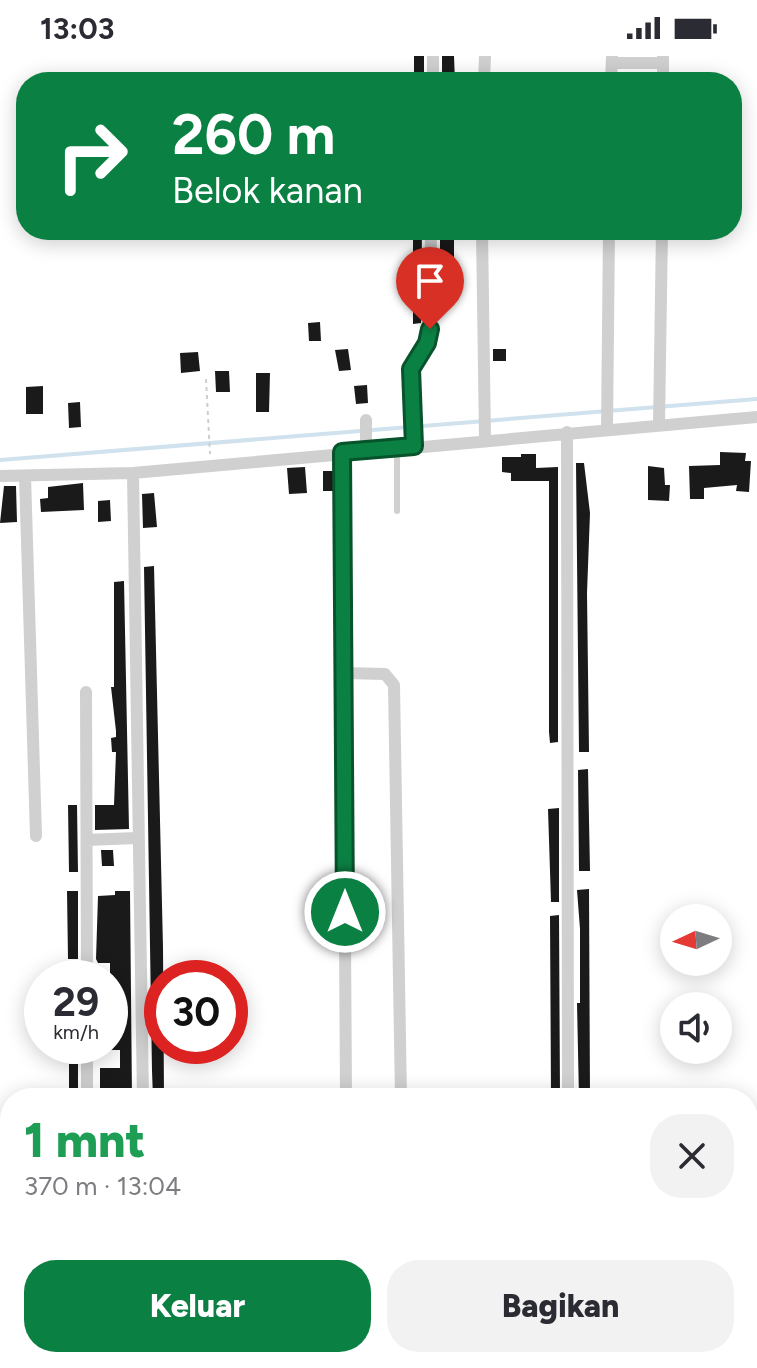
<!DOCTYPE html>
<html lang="id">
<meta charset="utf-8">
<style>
body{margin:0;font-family:Figtree,sans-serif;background:#f2f2f3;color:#2b2b33;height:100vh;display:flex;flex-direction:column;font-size:30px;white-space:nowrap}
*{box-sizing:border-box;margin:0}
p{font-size:26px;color:#7c7c81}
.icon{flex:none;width:44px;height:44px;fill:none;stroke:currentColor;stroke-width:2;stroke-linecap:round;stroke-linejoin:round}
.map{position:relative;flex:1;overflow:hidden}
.details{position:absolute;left:0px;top:1032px;width:758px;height:280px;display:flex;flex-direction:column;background:#fff;border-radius:32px 32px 0 0;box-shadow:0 4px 20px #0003}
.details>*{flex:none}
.top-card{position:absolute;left:16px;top:16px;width:726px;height:168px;border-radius:32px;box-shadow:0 4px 20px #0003;background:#0b8043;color:#fff;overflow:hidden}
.needle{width:52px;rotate:266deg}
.controls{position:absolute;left:660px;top:848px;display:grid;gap:16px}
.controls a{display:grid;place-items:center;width:72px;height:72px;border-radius:50%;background:#fff;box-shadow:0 4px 20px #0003;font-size:40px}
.speed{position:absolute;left:24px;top:904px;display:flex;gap:16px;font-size:40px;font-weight:700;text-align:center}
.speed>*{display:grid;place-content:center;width:104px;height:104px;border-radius:50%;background:#fff;box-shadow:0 4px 20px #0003;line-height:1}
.speed small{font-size:20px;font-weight:400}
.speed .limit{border:12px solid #d22;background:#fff;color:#111}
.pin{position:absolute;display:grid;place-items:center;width:68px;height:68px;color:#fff;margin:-82px -34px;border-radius:50% 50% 50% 0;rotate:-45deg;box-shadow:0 0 8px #0007}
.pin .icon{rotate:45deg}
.me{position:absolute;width:88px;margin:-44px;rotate:0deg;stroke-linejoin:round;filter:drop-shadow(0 0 6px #0008)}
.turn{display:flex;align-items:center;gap:28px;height:168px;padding:0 24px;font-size:36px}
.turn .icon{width:104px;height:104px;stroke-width:2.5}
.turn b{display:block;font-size:56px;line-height:68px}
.round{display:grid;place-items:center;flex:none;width:84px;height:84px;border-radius:32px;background:#f2f2f3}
.head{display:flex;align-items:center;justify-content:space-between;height:136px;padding:0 24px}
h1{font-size:48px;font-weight:800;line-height:60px;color:#1e9e55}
.action{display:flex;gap:16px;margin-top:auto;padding:16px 24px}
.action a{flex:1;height:92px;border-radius:32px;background:#0b8043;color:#fff;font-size:32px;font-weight:800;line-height:92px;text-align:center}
.action a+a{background:#f2f2f3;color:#2b2b33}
.status{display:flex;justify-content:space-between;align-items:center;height:56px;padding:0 40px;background:#fff;direction:ltr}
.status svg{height:22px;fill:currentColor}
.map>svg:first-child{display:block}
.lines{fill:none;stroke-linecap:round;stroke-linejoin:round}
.stream{stroke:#cfe2ee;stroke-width:4}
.building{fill:#1a1a1a}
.path{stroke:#cdcdcd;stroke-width:2;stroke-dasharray:4 4;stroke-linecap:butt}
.service{stroke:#d0d0d0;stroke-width:6}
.minor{stroke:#d0d0d0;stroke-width:12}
.route-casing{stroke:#07532c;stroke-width:20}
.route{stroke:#0b8043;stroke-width:14}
</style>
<div class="status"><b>13:03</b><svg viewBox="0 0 49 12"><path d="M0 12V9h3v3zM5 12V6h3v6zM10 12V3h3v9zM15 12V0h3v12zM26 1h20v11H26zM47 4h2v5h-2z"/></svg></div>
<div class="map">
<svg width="757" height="1312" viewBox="0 0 757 1312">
<rect width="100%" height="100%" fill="#fff"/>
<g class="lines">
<path class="stream" d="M0,404L757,343"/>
</g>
<path class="building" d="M414,0H424V26H414Z
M442,0H454L455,26H442Z
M413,174H422L421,267L413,268Z
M440,174H454V219L440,220Z
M320,266L321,285H309L308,267Z
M348,293L351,314L339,315L335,294Z
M493,293H506V305H493Z
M198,296L200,315L181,317L180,297Z
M215,315H229L230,336H216Z
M256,317H270L269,356H256Z
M367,329L368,347L356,348L354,330Z
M43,330V358H26V331Z
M80,346L81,371L69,372L68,347Z
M720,396L746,397L745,405H751L749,436L736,435L737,429L704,432V443H690L689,410L720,409Z
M521,398H536V412L558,411V686L550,687L549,676V425H511V417L502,416V401H521Z
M576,407H584L590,457L587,537L589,696H579Z
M648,410L664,412L665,429H670L669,445L648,444Z
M305,411L307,437L289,438L287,412Z
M323,415H333V435H323Z
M83,427L84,454L41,456L40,443L48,442V431Z
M4,430H16L17,466L0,467Z
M154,437L157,471L143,472L142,438Z
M110,444L111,465L98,466V445Z
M154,510L163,891L164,1042H153L152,1015L144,511Z
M124,525L129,773L95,774V749H114L116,696H112L111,682L116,681V675L111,631H114V526Z
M588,713L590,815H579L578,714Z
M68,749H77L78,816H69Z
M559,752V846H551L548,753Z
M101,794H113L114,810H102Z
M589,833L590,1042H579L577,947H580V873L577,834Z
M67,835H78V903H68Z
M115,835H130L132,1042L100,1037V1012H120V994H110V969H115L114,950H110V907H98L96,903L98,840L115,839Z
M559,859L560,1040H551L550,860Z
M69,1008H78V1033H69Z"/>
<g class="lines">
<path class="path" d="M206,323L210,398"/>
<path class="service" d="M397,455V394"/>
<path class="minor" d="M612,7H663
M433,26V0
M484,26L485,0
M611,26L612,1
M663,26V0
M482,174L485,383
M366,364V393
M659,369L662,174
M607,373L609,174
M567,376L568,1037
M414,390L411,313L427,287L430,273L431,174
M342,396L346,1042
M133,417L143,1042
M0,420L133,417L757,361
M25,420L36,780
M343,617L385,618L394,629L401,1042
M86,636L87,922
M87,784L136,782
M87,990V1042
M118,1302V1312
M388,1302V1310"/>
</g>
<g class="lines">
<defs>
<path id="route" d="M345,856L342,396L414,390L411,313L427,287L430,273"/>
</defs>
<use href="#route" class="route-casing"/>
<use href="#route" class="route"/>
</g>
</svg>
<div class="controls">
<a><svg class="needle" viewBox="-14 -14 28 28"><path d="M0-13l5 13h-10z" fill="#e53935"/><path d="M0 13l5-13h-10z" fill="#7c7c81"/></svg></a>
<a><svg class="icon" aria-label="sound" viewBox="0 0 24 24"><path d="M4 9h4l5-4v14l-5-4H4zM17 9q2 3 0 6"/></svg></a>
</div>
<div class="speed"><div>29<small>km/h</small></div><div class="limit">30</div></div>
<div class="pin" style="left:430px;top:273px;background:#d93025"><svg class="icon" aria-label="arrive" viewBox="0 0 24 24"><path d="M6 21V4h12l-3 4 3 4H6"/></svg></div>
<svg class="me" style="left:345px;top:856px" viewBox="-20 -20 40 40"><circle r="17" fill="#0b8043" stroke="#fff" stroke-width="3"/><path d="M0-11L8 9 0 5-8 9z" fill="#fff"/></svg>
<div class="top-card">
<div class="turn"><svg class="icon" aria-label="right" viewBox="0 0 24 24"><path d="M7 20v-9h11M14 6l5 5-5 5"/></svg><div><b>260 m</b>Belok kanan</div></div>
</div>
<section class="details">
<div class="head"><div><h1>1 mnt</h1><p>370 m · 13:04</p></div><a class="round"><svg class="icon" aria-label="close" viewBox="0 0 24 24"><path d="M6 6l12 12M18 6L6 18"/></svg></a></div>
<div class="action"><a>Keluar</a><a>Bagikan</a></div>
</section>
</div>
